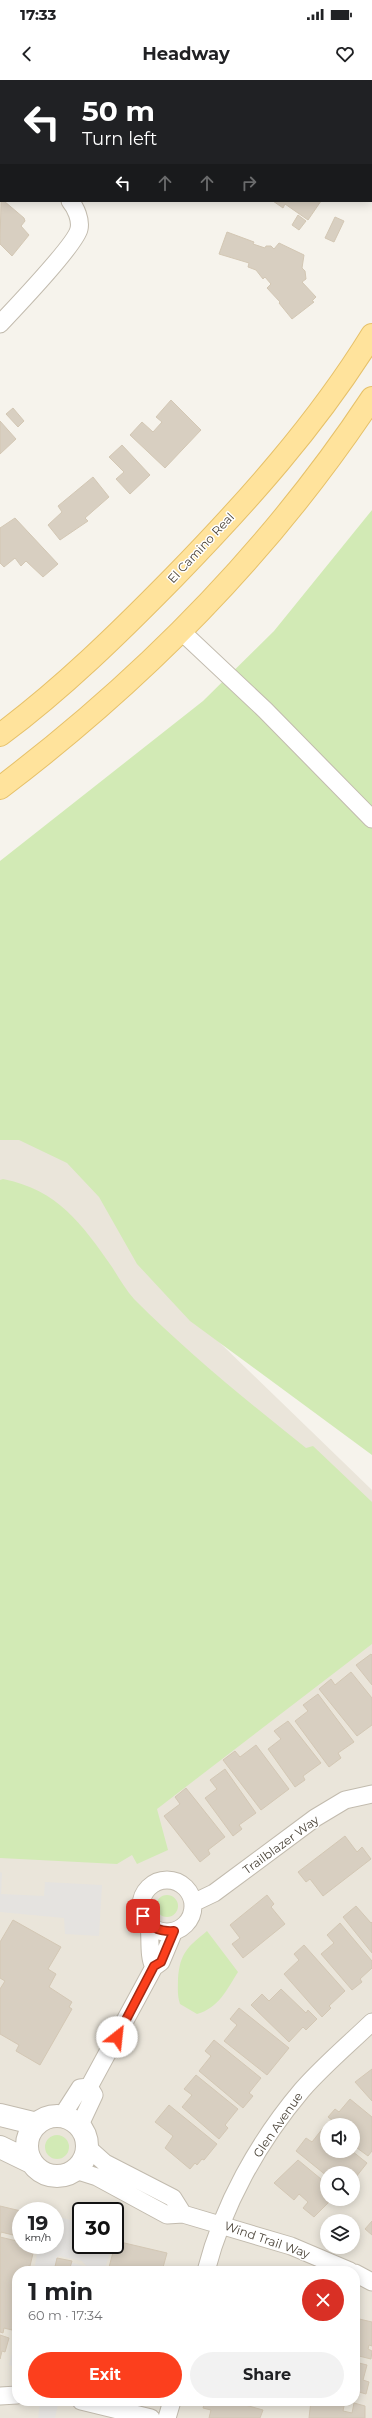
<!DOCTYPE html>
<meta charset="utf-8">
<style>
body{margin:0;font-family:Montserrat,sans-serif;background:#f2f2f2;color:#202124;height:100vh;display:flex;flex-direction:column;font-size:15px;white-space:nowrap}
*{box-sizing:border-box;margin:0}
p{font-size:13px;color:#757577}
.icon{flex:none;width:22px;height:22px;fill:none;stroke:currentColor;stroke-width:2;stroke-linecap:round;stroke-linejoin:round}
.map{position:relative;flex:1;overflow:hidden}
.panel{position:absolute;left:12px;top:2186px;width:348px;height:140px;display:flex;flex-direction:column;background:#fff;border-radius:16px;box-shadow:0 2px 10px #0003}
.panel>*{flex:none}
.banner{position:absolute;left:0px;top:0px;width:372px;height:122px;box-shadow:0 2px 10px #0003;background:#202124;color:#fff;overflow:hidden}
.fabs{position:absolute;left:320px;top:2038px;display:grid;gap:8px}
.fabs a{display:grid;place-items:center;width:40px;height:40px;border-radius:50%;background:#fff;box-shadow:0 2px 10px #0003;font-size:20px}
.speed{position:absolute;left:12px;top:2122px;display:flex;gap:8px;font-size:20px;font-weight:700;text-align:center}
.speed>*{display:grid;place-content:center;width:52px;height:52px;border-radius:50%;background:#fff;box-shadow:0 2px 10px #0003;line-height:1}
.speed small{font-size:10px;font-weight:400}
.speed .limit{border:2px solid #111;border-radius:6px;background:#fff;color:#111}
.pin{position:absolute;display:grid;place-items:center;width:34px;height:34px;color:#fff;margin:-17px;border-radius:8px;box-shadow:0 2px 6px #0006}
.me{position:absolute;width:44px;margin:-22px;rotate:29deg;stroke-linejoin:round;filter:drop-shadow(0 0 3px #0008)}
.turn{display:flex;align-items:center;gap:14px;height:84px;padding:0 16px;font-size:18px}
.turn .icon{width:52px;height:52px;stroke-width:2.5}
.turn b{display:block;font-size:28px;line-height:34px}
.lanes{display:flex;align-items:center;height:38px;padding:0 16px;background:#0003;justify-content:center;gap:20px;direction:ltr}
.lanes .off{opacity:.35}
.round{display:grid;place-items:center;flex:none;width:42px;height:42px;border-radius:21px;background:#f2f2f2}
.overview{display:flex;align-items:center;justify-content:space-between;height:68px;padding:0 16px}
h1{font-size:24px;font-weight:700;line-height:30px}
.action{display:flex;gap:8px;margin-top:auto;padding:8px 16px}
.action a{flex:1;height:46px;border-radius:24px;background:#fc3f1d;color:#fff;font-size:16px;font-weight:700;line-height:46px;text-align:center}
.action a+a{background:#f2f2f2;color:#202124}
.status{display:flex;justify-content:space-between;align-items:center;height:28px;padding:0 20px;background:#fff;direction:ltr}
.status svg{height:11px;fill:currentColor}
header{display:flex;justify-content:space-between;align-items:center;height:52px;padding:0 16px;background:#fff;font-size:18px;font-weight:700}
.map>svg:first-child{display:block}
.residential{fill:#eae5da;fill-rule:evenodd}
.green{fill:#d2eab5}
.parking{fill:#e5e3e0;fill-rule:evenodd}
.building{fill:#d8cfc1;stroke:#d3c7b4}
.lines{fill:none;stroke-linecap:round;stroke-linejoin:round}
.minor-casing{stroke:#c2bbae;stroke-width:19}
.tertiary-casing{stroke:#c2bbae;stroke-width:24}
.primary-casing{stroke:#e6c16a;stroke-width:24}
.minor{stroke:#fff;stroke-width:17}
.tertiary{stroke:#fff;stroke-width:22}
.primary{stroke:#ffe39c;stroke-width:22}
.route-casing{stroke:#a42913;stroke-width:10}
.route{stroke:#fc3f1d;stroke-width:7}
.labels{text-anchor:middle;stroke-width:3;stroke-linejoin:round;paint-order:stroke}
.street-label{font-size:12px;fill:#4b4439;stroke:#fff}
</style>
<div class="status"><b>17:33</b><svg viewBox="0 0 49 12"><path d="M0 12V9h3v3zM5 12V6h3v6zM10 12V3h3v9zM15 12V0h3v12zM26 1h20v11H26zM47 4h2v5h-2z"/></svg></div>
<header><svg class="icon" aria-label="back" viewBox="0 0 24 24"><path d="M15 5l-7 7 7 7"/></svg>Headway<svg class="icon" aria-label="heart" viewBox="0 0 24 24"><path d="M12 20l-8-8c-3-5 5-10 8-4 3-6 11-1 8 4z"/></svg></header>
<div class="map">
<svg width="372" height="2338" viewBox="0 0 372 2338">
<rect width="100%" height="100%" fill="#f6f3ec"/>
<path class="residential" d="M22,1058L73,1080L189,1233L372,1410V2338H0V1059ZM327,2045H353V2071H327ZM327,2093H353V2119H327ZM21,2131H55V2165H21ZM81,2131H115V2165H81ZM327,2141H353V2167H327ZM17,2191H355V2321H17Z"/>
<path class="green" d="M372,430V1375L190,1241L137,1184L99,1117L67,1083L19,1060H0V781L203,621L274,551Z
M3,1099C58,1110 82,1144 112,1187C119,1198 126,1210 134,1219C188,1273 247,1321 306,1368L313,1366L372,1422V1564L157,1729L168,1770L137,1784L132,1775L117,1784L0,1778V1100Z
M156 1826a11 11 0 1 1 22 0a11 11 0 1 1-22 0Z
M207,1851L238,1892C227,1909 219,1928 197,1934L180,1924C177,1915 178,1908 178,1899C180,1872 188,1867 207,1851Z
M45 2067a12 12 0 1 1 24 0a12 12 0 1 1-24 0Z"/>
<path class="parking" d="M0,1792L2,1793L1,1814L44,1816L45,1802L102,1805L99,1856L65,1854L64,1838L0,1832Z
M55,2136L81,2143V2165H112L105,2189L107,2191H34L38,2169L45,2165H55ZM59,2176L82,2181L87,2187L56,2178Z
M15,2261H17V2287L9,2285Z
M50,2323L58,2325L55,2338H38L40,2324Z"/>
<path class="building" d="M234,0H285L234,1Z
M326,0H372V16L371,1Z
M371,22H372L371,67Z
M1,121H4L24,138L25,141L21,146L29,155L12,176L0,164Z
M273,121H321L308,140L285,124L283,128Z
M298,135L306,141L299,150L292,145Z
M335,137L344,141L334,162L325,158Z
M227,152L254,162L253,164L265,168L266,166H271L274,169L279,163L304,175L302,188L305,191L306,199L302,202L316,217L312,221L314,222L292,239L279,223L280,222L267,208L271,204L265,197L263,199L256,190L248,187L249,183L219,174Z
M171,320L201,350L165,388L130,355L142,342L153,352L162,342L156,337Z
M13,328L24,341L18,347L6,334Z
M0,341L16,359L0,374Z
M122,365L150,395L130,414L116,399L124,392L109,377Z
M93,397L109,417L85,438L88,441L60,460L48,445L62,432L58,426Z
M15,438L58,484L43,497L26,481L21,486L15,478L4,487L0,483V448Z
M371,1574L372,1575V1605L356,1585Z
M351,1592L372,1618V1645L357,1656L319,1609L331,1599L335,1605Z
M318,1614L354,1662L338,1673L341,1678L329,1687L295,1641L308,1631L303,1625Z
M288,1641L321,1683L303,1696L305,1700L295,1707L268,1669L281,1659L274,1651Z
M256,1665L289,1709L261,1730L223,1680L235,1671L240,1677Z
M225,1689L256,1733L239,1745L242,1749L233,1756L205,1718L217,1709L210,1700Z
M186,1708L225,1757L208,1770L210,1774L200,1782L164,1736L180,1724L175,1717Z
M345,1756L357,1772L362,1767L371,1779L323,1816L310,1799L306,1802L298,1792Z
M267,1815L274,1824L271,1827L285,1844L243,1878L232,1864L240,1858L230,1845Z
M356,1826L371,1843L372,1842V1873L343,1837Z
M13,1840L61,1867L48,1889L56,1894L49,1907L72,1922L69,1927L72,1929L40,1985L16,1971L19,1965L0,1954V1909L5,1901L0,1898V1862Z
M340,1843L372,1881V1888L360,1899L362,1902L352,1910L321,1874L334,1863L327,1855Z
M304,1865L345,1911L329,1926L331,1928L322,1937L284,1894L299,1880L294,1874Z
M281,1909L306,1933L308,1930L317,1939L306,1950L303,1947L289,1962L251,1925L262,1914L269,1921Z
M239,1928L289,1968L267,1995L224,1961L237,1945L230,1939Z
M214,1960L261,1998L249,2013L253,2016L243,2028L199,1991L211,1976L205,1971Z
M372,1989V2021L355,2002Z
M196,1995L238,2029L225,2045L228,2048L219,2059L182,2027L192,2015L184,2009Z
M350,2019L372,2037V2071L368,2076L353,2065V2045H343L340,2043L338,2045L328,2037L335,2029L339,2032Z
M169,2025L217,2064L204,2080L202,2079L197,2085L195,2083L190,2089L165,2068L173,2056L155,2042Z
M323,2048L327,2051V2071H352L367,2083L356,2097L353,2093H327V2096L296,2071L306,2058L312,2062Z
M298,2080L327,2104V2119L330,2121L314,2137L303,2128L308,2122L299,2114L294,2120L274,2103Z
M0,2126L21,2131V2157L1,2152L0,2157Z
M372,2141V2155L365,2149Z
M0,2157L21,2162V2165H35L30,2186H28L27,2191H17L16,2243H14L12,2250L4,2248L3,2253L0,2252Z
M116,2161L167,2173L162,2191H108Z
M57,2178L72,2181L69,2191H54Z
M355,2238L372,2242V2266L369,2265L368,2269L372,2271L371,2279L355,2275Z
M0,2255L9,2258L5,2272L2,2271L0,2279Z
M355,2282L367,2285L363,2300L369,2302L366,2314L359,2312L358,2317H355Z
M205,2321H231L263,2330L260,2338H209L211,2330L203,2328Z
M311,2321H345L343,2331L352,2333L354,2323L365,2326V2338H309Z"/>
<g class="lines">
<defs>
<path id="minor" d="M303,1V0
M0,76H1
M371,87L372,88
M0,244C14,229 76,164 79,149C81,140 76,128 70,121
M181,551L265,630L372,739
M141 1826a26 26 0 1 1 52 0a26 26 0 1 1-52 0Z
M193,1823L214,1813L315,1738L345,1720L372,1714
M149,1846C151,1858 148,1876 154,1887
M89,2007L154,1887L161,1882L174,1851
M62,2036L80,2008L89,2007
M79,2047L94,2015L89,2007
M75,2090L97,2097L167,2135L183,2134L173,2118L105,2083L86,2066
M183,2134L291,2166L350,2191
M206,2191C223,2125 258,2062 302,2010C323,1986 349,1964 372,1942
M355,2193L372,2202
M0,2316L17,2315
M81,2321L151,2338
M167,2338L172,2321"/>
<path id="tertiary" d="M0,2035L37,2044
M27 2066a30 30 0 1 1 60 0a30 30 0 1 1-60 0Z
M0,2067L31,2082"/>
<path id="primary" d="M0,655C63,608 119,553 174,497C247,422 317,344 372,255
M0,708C144,599 272,469 372,318"/>
</defs>
<use href="#minor" class="minor-casing"/>
<use href="#tertiary" class="tertiary-casing"/>
<use href="#primary" class="primary-casing"/>
<use href="#minor" class="minor"/>
<use href="#tertiary" class="tertiary"/>
<use href="#primary" class="primary"/>
</g>
<g class="lines">
<defs>
<path id="route" d="M117,1957L154,1886L161,1882L174,1851C160,1852 150,1848 143,1836"/>
</defs>
<use href="#route" class="route-casing"/>
<use href="#route" class="route"/>
</g>
<g class="labels">
<g class="street-label">
<text transform="translate(201 468) rotate(-47)" y="4">El Camino Real</text>
<text transform="translate(281 1765) rotate(-36)" y="4">Trailblazer Way</text>
<text transform="translate(278 2045) rotate(-55)" y="4">Glen Avenue</text>
<text transform="translate(267 2160) rotate(19)" y="4">Wind Trail Way</text>
</g>
</g>
</svg>
<div class="fabs">
<a><svg class="icon" aria-label="sound" viewBox="0 0 24 24"><path d="M4 9h4l5-4v14l-5-4H4zM17 9q2 3 0 6"/></svg></a>
<a><svg class="icon" aria-label="search" viewBox="0 0 24 24"><circle cx="10" cy="10" r="6"/><path d="M15 15l6 6"/></svg></a>
<a><svg class="icon" aria-label="layers" viewBox="0 0 24 24"><path d="M12 4l9 5-9 5-9-5zM3 14l9 5 9-5"/></svg></a>
</div>
<div class="speed"><div>19<small>km/h</small></div><div class="limit">30</div></div>
<div class="pin" style="left:143px;top:1836px;background:#d93025"><svg class="icon" aria-label="arrive" viewBox="0 0 24 24"><path d="M6 21V4h12l-3 4 3 4H6"/></svg></div>
<svg class="me" style="left:117px;top:1957px" viewBox="-20 -20 40 40"><circle r="19" fill="#fff"/><path d="M0-13L10 11 0 6-10 11z" fill="#fc3f1d"/></svg>
<div class="banner">
<div class="turn"><svg class="icon" aria-label="left" viewBox="0 0 24 24"><path d="M17 20v-9H6M10 6l-5 5 5 5"/></svg><div><b>50 m</b>Turn left</div></div>
<div class="lanes"><svg class="icon" aria-label="left" viewBox="0 0 24 24"><path d="M17 20v-9H6M10 6l-5 5 5 5"/></svg><svg class="icon off" aria-label="ahead" viewBox="0 0 24 24"><path d="M12 20V5M6 11l6-6 6 6"/></svg><svg class="icon off" aria-label="ahead" viewBox="0 0 24 24"><path d="M12 20V5M6 11l6-6 6 6"/></svg><svg class="icon off" aria-label="right" viewBox="0 0 24 24"><path d="M7 20v-9h11M14 6l5 5-5 5"/></svg></div>
</div>
<section class="panel">
<div class="overview"><div><h1>1 min</h1><p>60 m · 17:34</p></div><a class="round" style="background:#d93025;color:#fff"><svg class="icon" aria-label="close" viewBox="0 0 24 24"><path d="M6 6l12 12M18 6L6 18"/></svg></a></div>
<div class="action"><a>Exit</a><a>Share</a></div>
</section>
</div>
